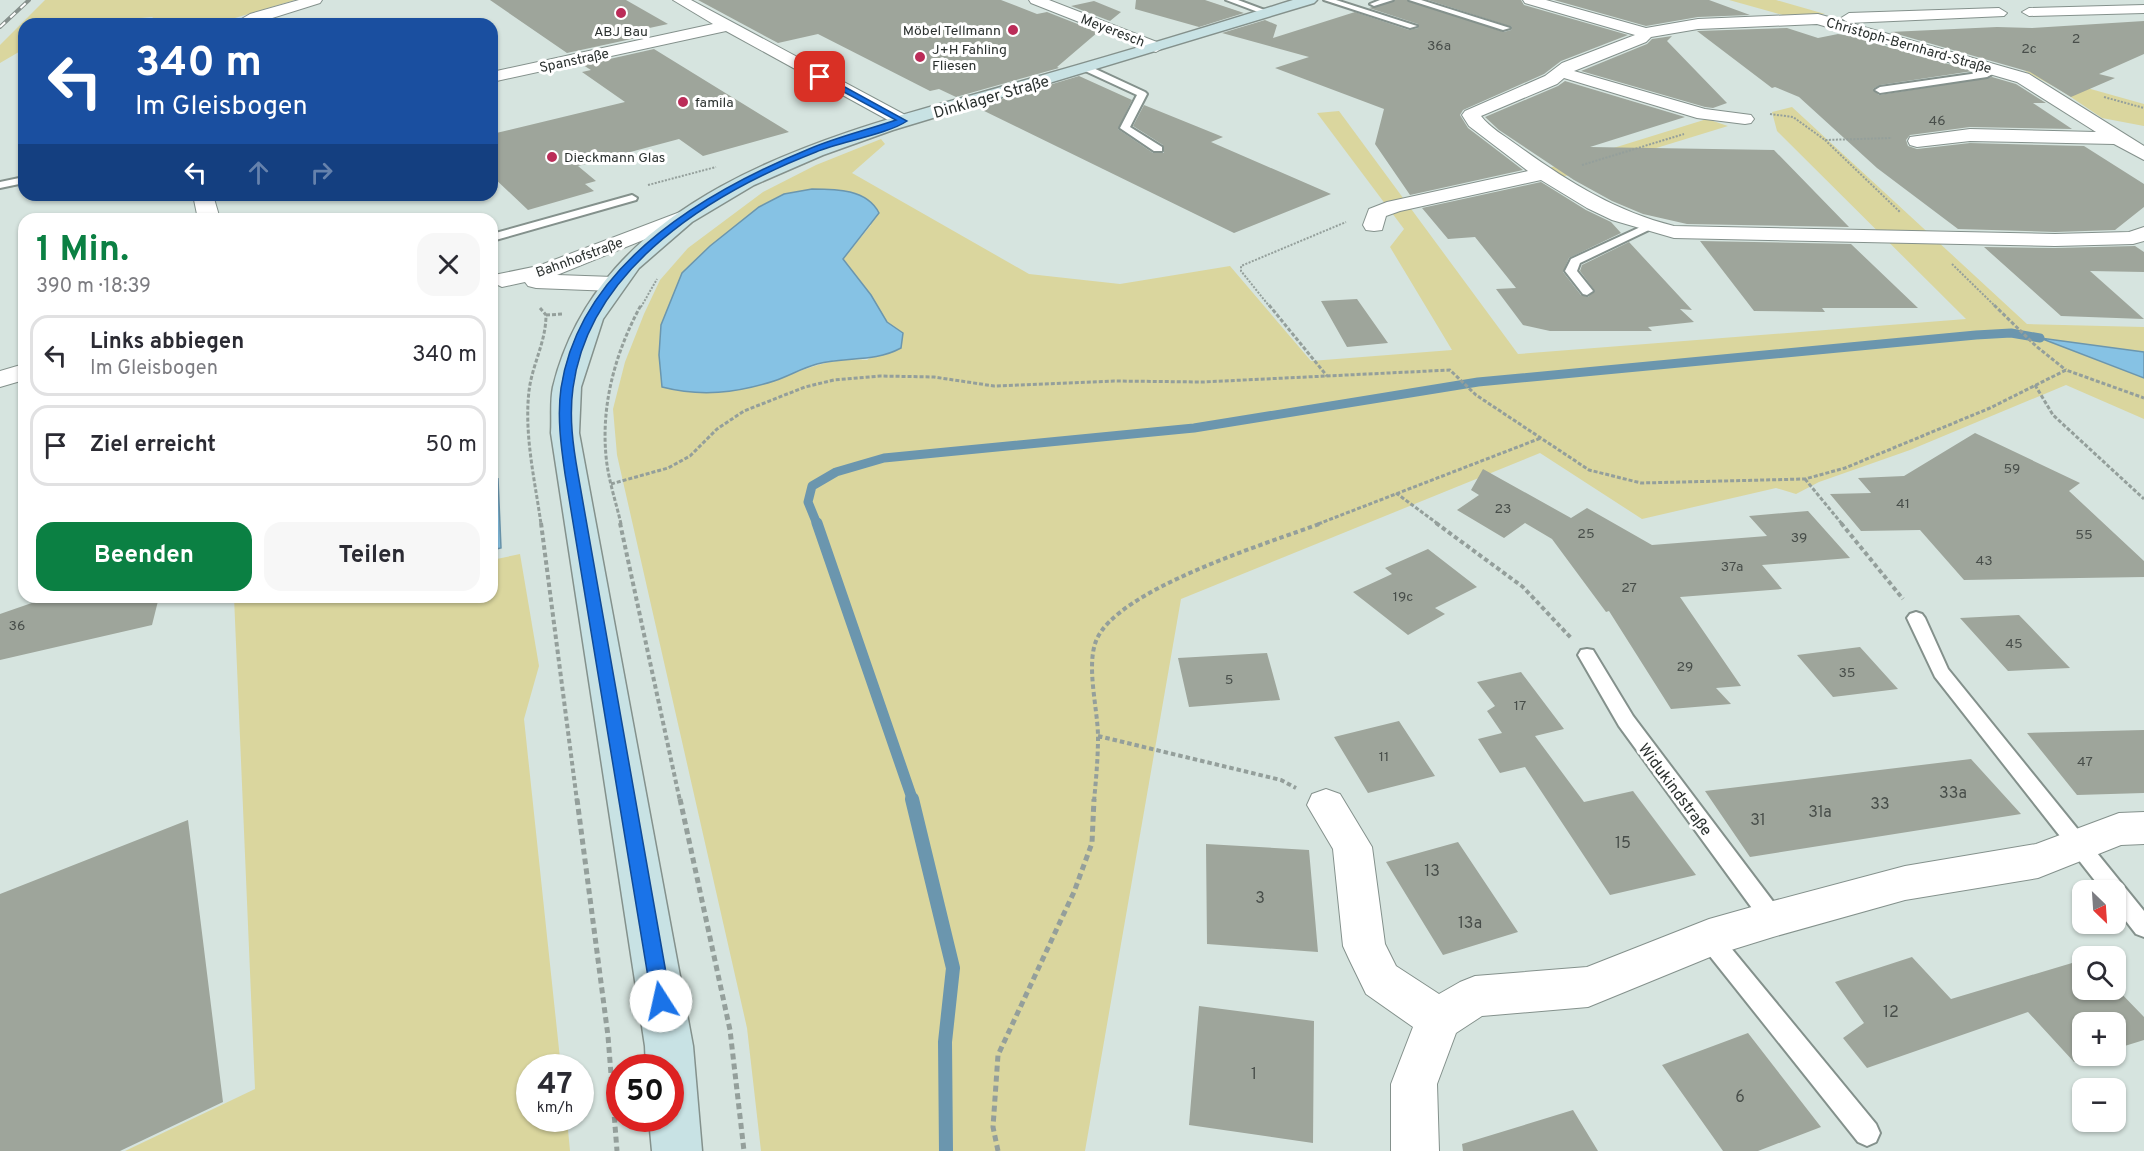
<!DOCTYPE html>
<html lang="de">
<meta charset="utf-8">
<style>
body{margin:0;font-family:Overpass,sans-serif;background:#f7f7f7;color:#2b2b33;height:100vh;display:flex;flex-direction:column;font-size:22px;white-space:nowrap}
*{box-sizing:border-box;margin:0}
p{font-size:20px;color:#7c7c81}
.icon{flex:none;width:33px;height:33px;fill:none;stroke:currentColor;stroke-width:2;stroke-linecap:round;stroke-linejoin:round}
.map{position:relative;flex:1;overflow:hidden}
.drawer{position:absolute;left:18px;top:213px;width:480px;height:390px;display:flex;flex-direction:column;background:#fff;border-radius:18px;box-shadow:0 2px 4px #0004}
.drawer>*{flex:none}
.top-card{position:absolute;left:18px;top:18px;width:480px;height:183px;border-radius:18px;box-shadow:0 2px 4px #0004;background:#1a4fa0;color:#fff;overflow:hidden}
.needle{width:39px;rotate:155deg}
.tools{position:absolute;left:2072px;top:880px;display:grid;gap:12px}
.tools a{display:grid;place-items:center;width:54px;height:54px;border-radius:12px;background:#fff;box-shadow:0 2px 4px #0004;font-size:30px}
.speed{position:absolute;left:516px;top:1054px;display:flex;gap:12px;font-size:30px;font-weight:700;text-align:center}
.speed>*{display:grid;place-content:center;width:78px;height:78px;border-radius:50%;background:#fff;box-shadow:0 2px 4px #0004;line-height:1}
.speed small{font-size:15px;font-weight:400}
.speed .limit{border:9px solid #d22;background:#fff;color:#111}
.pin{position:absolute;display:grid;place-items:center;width:51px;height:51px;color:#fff;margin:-26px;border-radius:12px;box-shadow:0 3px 9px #0006}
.me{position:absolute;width:66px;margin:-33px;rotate:350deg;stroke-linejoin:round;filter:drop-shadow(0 0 4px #0008)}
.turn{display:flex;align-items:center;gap:21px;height:126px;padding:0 18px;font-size:27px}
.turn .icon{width:78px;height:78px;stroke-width:2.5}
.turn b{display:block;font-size:42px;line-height:51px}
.lanes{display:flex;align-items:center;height:57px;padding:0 18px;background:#0003;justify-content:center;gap:30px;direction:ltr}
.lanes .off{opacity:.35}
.round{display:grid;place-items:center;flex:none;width:63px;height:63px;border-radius:18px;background:#f7f7f7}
.summary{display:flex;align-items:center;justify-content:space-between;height:102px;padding:0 18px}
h1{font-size:36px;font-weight:700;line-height:45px;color:#0b8043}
.button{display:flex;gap:12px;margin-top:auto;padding:12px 18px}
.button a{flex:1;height:69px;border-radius:18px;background:#0b8043;color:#fff;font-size:24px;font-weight:700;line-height:69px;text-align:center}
.button a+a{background:#f7f7f7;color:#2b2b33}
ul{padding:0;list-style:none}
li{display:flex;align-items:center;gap:18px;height:81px;margin:0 12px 9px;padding:0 6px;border:3px solid #e1e1e2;border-radius:18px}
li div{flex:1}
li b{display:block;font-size:22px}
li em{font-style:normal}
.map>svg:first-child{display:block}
.green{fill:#dad69e;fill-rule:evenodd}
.water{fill:#86c2e4;stroke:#6b96ae;stroke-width:1.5}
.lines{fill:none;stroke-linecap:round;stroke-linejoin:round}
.stream-far2{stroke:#6b96ae;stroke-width:9}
.stream-far1{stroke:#6b96ae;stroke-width:11}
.stream{stroke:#6b96ae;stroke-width:14}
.building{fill:#9ea59b}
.service-casing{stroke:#84918c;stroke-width:4}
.minor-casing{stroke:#84918c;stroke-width:2}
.secondary-casing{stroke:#84918c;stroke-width:3}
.path-far3{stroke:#949f9b;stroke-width:2;stroke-dasharray:2 1.5;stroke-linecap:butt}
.path-far2{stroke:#949f9b;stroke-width:3;stroke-dasharray:4 2;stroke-linecap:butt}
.path-far1{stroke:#949f9b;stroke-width:4;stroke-dasharray:4.5 3;stroke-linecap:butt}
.path{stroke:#949f9b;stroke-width:5;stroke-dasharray:6 4;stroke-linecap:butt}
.service{fill:#fff;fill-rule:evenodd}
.minor{fill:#fff;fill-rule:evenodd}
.secondary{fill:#c8e2e4;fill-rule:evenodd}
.rail-casing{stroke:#86908c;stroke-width:4}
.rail{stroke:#fff;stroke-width:2;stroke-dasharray:7;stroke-linecap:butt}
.route{fill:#1a73e8;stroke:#114b97;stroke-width:1.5}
.poi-dot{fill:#bb2c58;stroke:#fff;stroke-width:2}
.labels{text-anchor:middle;stroke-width:6;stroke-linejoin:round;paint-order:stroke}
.far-poi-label{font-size:14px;fill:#2b312f;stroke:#fff;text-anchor:start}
.far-street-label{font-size:14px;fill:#2b312f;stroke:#fff}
.number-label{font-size:14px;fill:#484e4a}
.street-label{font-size:16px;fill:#2b312f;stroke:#fff}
.near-number-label{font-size:16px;fill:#484e4a}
</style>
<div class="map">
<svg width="2144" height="1151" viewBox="0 0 2144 1151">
<rect width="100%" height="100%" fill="#d6e4df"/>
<path class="green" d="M45,0H295L235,18L224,24H147L153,17L66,24H24V49L0,63V45Z
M1729,0H1776L1825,14L1783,15Z
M2023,70L2144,104V126L2102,118L2059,89Z
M1792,107L2027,324L2144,327V352L2043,339L2144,378V419L2066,385L1910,450L1819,482L1796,494L1776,488L1642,519L1540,453L1181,599L1085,1151H761L747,1028L617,455L613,409L625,362L644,314L660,280L688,248L763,192L816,165L881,139L885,144L852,173L1029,274L1120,284L1230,266L1311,361L1452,350L1390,247L1404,229L1317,113L1339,111L1518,354L1966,319L1777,131L1772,112ZM812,189L854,193L871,225L843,259L871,295L887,322L903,333L867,360C834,356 806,369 775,380Z
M1707,119L1728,126L1562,177L1549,168Z
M520,554L539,666L524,719L561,1068H530V1119H567L570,1151H125L255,1089L234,597H492V560Z"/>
<path class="water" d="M812,189C836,189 867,189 879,213L843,259L871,295L887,322L903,333L901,348C873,363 847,356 817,364C802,368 789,376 774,381C736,393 701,397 662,387L659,355L661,325L682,273L710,246L759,207L784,194Z
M2040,338L2144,352V378Z
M498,479L501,548L492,550V480Z"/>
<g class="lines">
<path class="stream-far2" d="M817,524L808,502L812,486L836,472L884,458L1194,428L1478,382L1976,335L2011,333L2040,338"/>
<path class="stream-far1" d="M817,523L913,801"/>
<path class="stream" d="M912,799L953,968L945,1042L946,1151"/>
</g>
<path class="building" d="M490,0H626L668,24L640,30L645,33L632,36L636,38L567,53Z
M698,0H1001L1037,14L1047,12L1098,32L1057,67L1059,68L956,97L939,89L930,91L818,34L778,43Z
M1136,0H1205L1244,13L1199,27L1135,9Z
M1395,0H1407L1504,32L1511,30L1512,27L1428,0H1521L1524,5L1628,35L1561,61L1544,74L1463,110L1460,115L1468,128L1523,170L1410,195L1375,144L1384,109L1275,68L1309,57L1222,33L1265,20L1277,25L1273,38L1355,12L1409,30L1418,28V24L1369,8Z
M1554,0H1709L1750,15L1698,17L1646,26Z
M1094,1L1121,12L1110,21L1071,6Z
M2144,21V54L2099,74L2115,78L2071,97L2030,72L1890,32L1997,27L2032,28Z
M1787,28L1818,38L1838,34L1850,36L1973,71L1880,85L1873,89L1879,95L1992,77L2016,84L2046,103H2033L2072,129L1970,127L1910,135L1906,140L1908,146L1917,149L1970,143L2084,146L2144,184V207L2115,230L2055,232L1958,229L1877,168L1799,97L1775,87L1772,88L1697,31Z
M1672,36L1667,41L1727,103L1713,108L1705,107L1581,71L1647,44L1652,39Z
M654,49L789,132L703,156L679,139L578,166L596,181L585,184L594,191L528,210L492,176V134L625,102L582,72L591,70L583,65Z
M1079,76L1132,100L1118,129L1153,153H1164L1163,145L1133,126L1144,105L1223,137L1211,142L1331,194L1234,233L976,107Z
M1565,81L1685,117L1590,147L1774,150L1849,227L1687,224L1643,214L1612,201L1574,180L1499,130L1485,117L1558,86Z
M1541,182L1586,210L1611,222L1621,233L1569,258L1563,272L1581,295L1588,297L1595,291L1580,271L1582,265L1629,242L1692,310L1680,309L1694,322L1648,327L1652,331H1550L1523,325L1496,289L1516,288L1475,237L1448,239L1422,208Z
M1700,241L1851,244L1918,308H1822L1825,312L1754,311Z
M2135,246L2144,252V272L2090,271L2144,319L2061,316L1984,247L2055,248Z
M1357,299L1388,343L1347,347L1321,301Z
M1975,433L2080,483L2069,491L2144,561V577L1964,580L1920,530L1861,531L1830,494L1871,493L1858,478L1904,476Z
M1483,469L1571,518L1587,508L1652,545L1767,536L1749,516L1808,511L1850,558L1762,565L1782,589L1680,597L1741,686L1716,688L1731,704L1671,709L1609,611L1606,612L1552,539L1525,523L1504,538L1457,510L1479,495L1471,490Z
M1428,549L1477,587L1435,608L1445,614L1408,635L1353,592L1392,574L1385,568Z
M49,597H159L152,625L0,660V614Z
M2019,615L2070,668L2008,671L1960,618Z
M1860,647L1898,689L1833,697L1797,655Z
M1267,653L1280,700L1189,707L1178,658Z
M1521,672L1564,729L1535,736L1584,802L1633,791L1696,875L1610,895L1525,767L1500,773L1478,739L1502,733L1487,711L1495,706L1477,682Z
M1399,721L1435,776L1368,793L1334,737Z
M2144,730V793L2077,795L2027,733Z
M1971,759L2021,814L1750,857L1705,791Z
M188,820L223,1102L120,1151H0V894Z
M1458,842L1518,932L1443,955L1386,862Z
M1206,844L1309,850L1318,952L1207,944Z
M1912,957L1951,999L2082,960V990H2115V987L2144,1017V1040L2115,1049V1023H2082V1056H2093L2074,1062L2028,1012L1867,1068L1843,1038L1864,1023L1835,982Z
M1199,1006L1314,1021L1313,1143L1189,1125Z
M1748,1033L1821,1127L1758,1151H1723L1662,1065Z
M1573,1110L1598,1151H1463L1462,1144Z"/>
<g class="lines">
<defs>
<path id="service" d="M1226,0H1238L1273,13L1266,15Z
M1324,0H1336L1417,26L1410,28Z
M1380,0H1393L1374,6L1370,4Z
M1409,0H1421L1510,28L1503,30Z
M1991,65L1994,66L1996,72L1987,77L1880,93L1875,90L1880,87L1985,72Z
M1083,66H1089L1145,92L1147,94L1130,127L1162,147V151H1154L1120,128L1137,95L1083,70Z
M24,177V183L0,188V182Z
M632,195L637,198L636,200L492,241V234Z
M1647,224L1651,225V229L1580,263L1577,271L1593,291L1587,295L1583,294L1565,271L1571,259Z
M1916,612L1922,614L1925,618L1948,669L2144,911V937L2136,934L2115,907V891H2103L1935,677L1907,618L1910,614Z
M1587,649L1593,650L1633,716L1781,912L1784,919L1781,926L1773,929L1765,926L1619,726L1578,655L1581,650Z
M1709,928L1717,931L1876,1124L1880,1133L1876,1142L1867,1146L1858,1142L1701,945L1698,938L1701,931Z"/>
<path id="minor" d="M299,0H322L320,3L253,24H233L250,14Z
M673,0H691L909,117L912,121L909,125H897L726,31L492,82V72L713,24Z
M1029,0H1049L1162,44L1164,47L1156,52L1150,50L1031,3Z
M1523,0H1546L1646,28L1698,19L1818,14L2029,74L2144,146V160L2114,144L1970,141L1917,147L1910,145L1908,141L1910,137L1970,129L2096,132L2017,82L1817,24L1698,29L1651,37L1646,42L1574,71L1705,109L1751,115L1754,119L1751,123L1745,124L1697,118L1564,78L1557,84L1481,116C1490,128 1505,136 1517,145C1565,180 1616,212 1674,226L2055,234L2129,232L2144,227V241L2133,244L2055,246L1674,238L1612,220L1587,208L1541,180L1400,211L1386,216L1382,230L1374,231L1366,230L1363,225L1369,209L1387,202L1528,171L1469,126L1462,115L1465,111L1545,76L1562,63L1635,35L1525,3Z
M2144,5V13L2029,16L2022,12L2029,8Z
M1999,8L2007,13L2004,16L1849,23L1841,18L1849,13Z
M193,195H213L220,219H198Z
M688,209L695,211L698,215L695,219L557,275L613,277L621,279L624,284L621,289L613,291L536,288L528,286L525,282L502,287L492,282L494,275L538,266Z
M24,364V380L0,387V371Z
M1326,789L1340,794L1372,847L1385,944L1396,966L1439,994L1460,982L1475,976L1587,967L1709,919L1773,901L1905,866L2036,844L2119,813L2144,812V844L2121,845L2038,878L1905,900L1773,937L1715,955L1588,1007L1482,1016L1456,1033L1437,1084L1439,1151H1391V1084L1413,1027L1366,994L1349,959L1343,946L1333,849L1307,805L1312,794Z"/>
<path id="secondary" d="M1293,0H1317L1314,3L893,130L823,155L754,185L692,222L639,268L603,319L581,387L579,433L693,1046L702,1151H652L649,1119H670V1068H646L645,1046L551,433C552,418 550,401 553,387C603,185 842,132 1015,83C1108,57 1201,29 1293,0Z"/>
</defs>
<use href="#service" class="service-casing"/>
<use href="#minor" class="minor-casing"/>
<use href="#secondary" class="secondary-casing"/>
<path class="path-far3" d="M2104,97L2144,108
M1770,114L1793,117L1825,140L1892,138
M1825,140L1900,212
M1582,165L1684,134
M648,185L716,167
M1952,264L1996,307
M641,307L657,279
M1270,307L1241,271V266L1346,222"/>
<path class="path-far2" d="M1269,305L1327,376
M1994,305L2036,346L2066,370
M540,308L546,315C546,342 532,365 529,391C524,435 535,481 541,524
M546,315L563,314
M2035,385L2053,415L2144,499
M1805,479L1842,524
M611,484L668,468L690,456L717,429L744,411L805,387L834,380L880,376L934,377L994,386L1114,381L1203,382L1450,370L1476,395L1589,470L1641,483L1805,479L1845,468L1990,408L2066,370L2144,398
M1396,493L1438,524
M621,524C616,502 608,479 606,456C601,403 616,351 641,305
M1318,524L1541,438"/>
<path class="path-far1" d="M541,523L577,801
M620,523L680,801
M1436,523L1523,587L1572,639
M1841,523L1903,599
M1098,736L1281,780L1296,788
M1094,801C1096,780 1098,758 1098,737C1098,710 1086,667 1096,641C1116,589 1269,543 1322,523"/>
<path class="path" d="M577,799L608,1036L617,1151
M680,799L730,1030L744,1151
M998,1151L993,1127L998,1055L1074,892L1092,843L1094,799"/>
<use href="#service" class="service"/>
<use href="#minor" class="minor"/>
<use href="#secondary" class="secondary"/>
<defs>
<path id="rail" d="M0,27L29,0"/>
</defs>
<use href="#rail" class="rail-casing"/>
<use href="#rail" class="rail"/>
</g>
<path class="route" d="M818,75H823L907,121C888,134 840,142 816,152C713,192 589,267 573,388C569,417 573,446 578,474L671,1001L668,1007L661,1010L654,1007L652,1001L565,474C561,446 557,417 561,388C580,264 704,192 809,149C837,137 867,130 896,120L818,78Z"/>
<g class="poi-dot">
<circle cx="621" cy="13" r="6"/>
<circle cx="1013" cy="30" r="6"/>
<circle cx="920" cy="57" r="6"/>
<circle cx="683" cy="102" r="6"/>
<circle cx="552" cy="157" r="6"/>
</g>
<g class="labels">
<g class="far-poi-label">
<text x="1001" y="35" text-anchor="end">Möbel Tellmann</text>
<text x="621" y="36" text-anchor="middle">ABJ Bau</text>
<text x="932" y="54">J+H Fahling<tspan x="932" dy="16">Fliesen</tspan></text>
<text x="695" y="107">famila</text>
<text x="564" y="162">Dieckmann Glas</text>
</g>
<g class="far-street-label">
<text transform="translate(1113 30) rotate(21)" y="5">Meyeresch</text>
<text transform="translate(1909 45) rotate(16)" y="5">Christoph-Bernhard-Straße</text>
<text transform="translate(574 60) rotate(-12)" y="5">Spanstraße</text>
<text transform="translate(579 257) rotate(-20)" y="5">Bahnhofstraße</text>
</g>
<g class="number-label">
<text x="2076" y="43">2</text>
<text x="1439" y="50">36a</text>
<text x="2029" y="53">2c</text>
<text x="1937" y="125">46</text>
<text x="2012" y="473">59</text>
<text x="1903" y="508">41</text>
<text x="1503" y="513">23</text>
<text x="1586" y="538">25</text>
<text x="2084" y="539">55</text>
<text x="1799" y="542">39</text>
<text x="1984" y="565">43</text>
<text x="1732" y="571">37a</text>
<text x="1629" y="592">27</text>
<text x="1403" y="601">19c</text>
<text x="17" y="630">36</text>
<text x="2014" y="648">45</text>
<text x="1685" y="671">29</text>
<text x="1847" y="677">35</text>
<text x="1229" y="684">5</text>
<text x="1520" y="710">17</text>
<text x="1384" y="761">11</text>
<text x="2085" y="766">47</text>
</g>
<g class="street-label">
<text transform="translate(991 96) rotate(-16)" y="6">Dinklager Straße</text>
<text transform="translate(1676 789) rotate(53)" y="6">Widukindstraße</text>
</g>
<g class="near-number-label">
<text x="1953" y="798">33a</text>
<text x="1880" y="809">33</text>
<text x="1820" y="817">31a</text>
<text x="1758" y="825">31</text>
<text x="1623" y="848">15</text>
<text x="1432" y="876">13</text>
<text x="1260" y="903">3</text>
<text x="1470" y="928">13a</text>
<text x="1891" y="1017">12</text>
<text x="1254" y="1079">1</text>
<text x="1740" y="1102">6</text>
</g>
</g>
</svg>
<div class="tools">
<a><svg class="needle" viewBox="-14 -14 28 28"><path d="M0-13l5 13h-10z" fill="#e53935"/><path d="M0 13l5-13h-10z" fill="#7c7c81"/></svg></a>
<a><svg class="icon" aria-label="search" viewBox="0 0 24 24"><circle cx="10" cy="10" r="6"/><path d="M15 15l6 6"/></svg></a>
<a>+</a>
<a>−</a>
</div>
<div class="speed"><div>47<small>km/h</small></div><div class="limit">50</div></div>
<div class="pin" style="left:820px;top:77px;background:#d93025"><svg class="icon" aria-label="arrive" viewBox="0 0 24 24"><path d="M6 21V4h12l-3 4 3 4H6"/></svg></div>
<svg class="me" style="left:661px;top:1001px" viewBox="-20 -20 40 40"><circle r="19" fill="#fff"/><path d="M0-13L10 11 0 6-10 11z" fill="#1a73e8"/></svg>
<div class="top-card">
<div class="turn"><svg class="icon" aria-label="left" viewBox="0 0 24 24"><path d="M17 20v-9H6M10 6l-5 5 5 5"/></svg><div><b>340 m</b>Im Gleisbogen</div></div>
<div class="lanes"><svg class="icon" aria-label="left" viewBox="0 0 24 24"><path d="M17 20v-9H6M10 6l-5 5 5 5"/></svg><svg class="icon off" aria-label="ahead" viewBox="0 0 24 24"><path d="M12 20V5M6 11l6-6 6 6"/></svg><svg class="icon off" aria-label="right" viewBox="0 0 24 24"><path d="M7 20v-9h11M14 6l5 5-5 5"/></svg></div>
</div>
<section class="drawer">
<div class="summary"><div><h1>1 Min.</h1><p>390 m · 18:39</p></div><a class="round"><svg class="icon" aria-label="close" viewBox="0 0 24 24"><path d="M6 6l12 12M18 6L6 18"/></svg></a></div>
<ul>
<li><svg class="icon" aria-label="left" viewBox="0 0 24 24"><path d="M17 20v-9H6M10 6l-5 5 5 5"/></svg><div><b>Links abbiegen</b><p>Im Gleisbogen</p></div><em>340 m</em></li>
<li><svg class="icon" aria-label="arrive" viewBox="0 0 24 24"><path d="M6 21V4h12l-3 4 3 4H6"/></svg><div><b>Ziel erreicht</b></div><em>50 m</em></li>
</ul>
<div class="button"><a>Beenden</a><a>Teilen</a></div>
</section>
</div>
